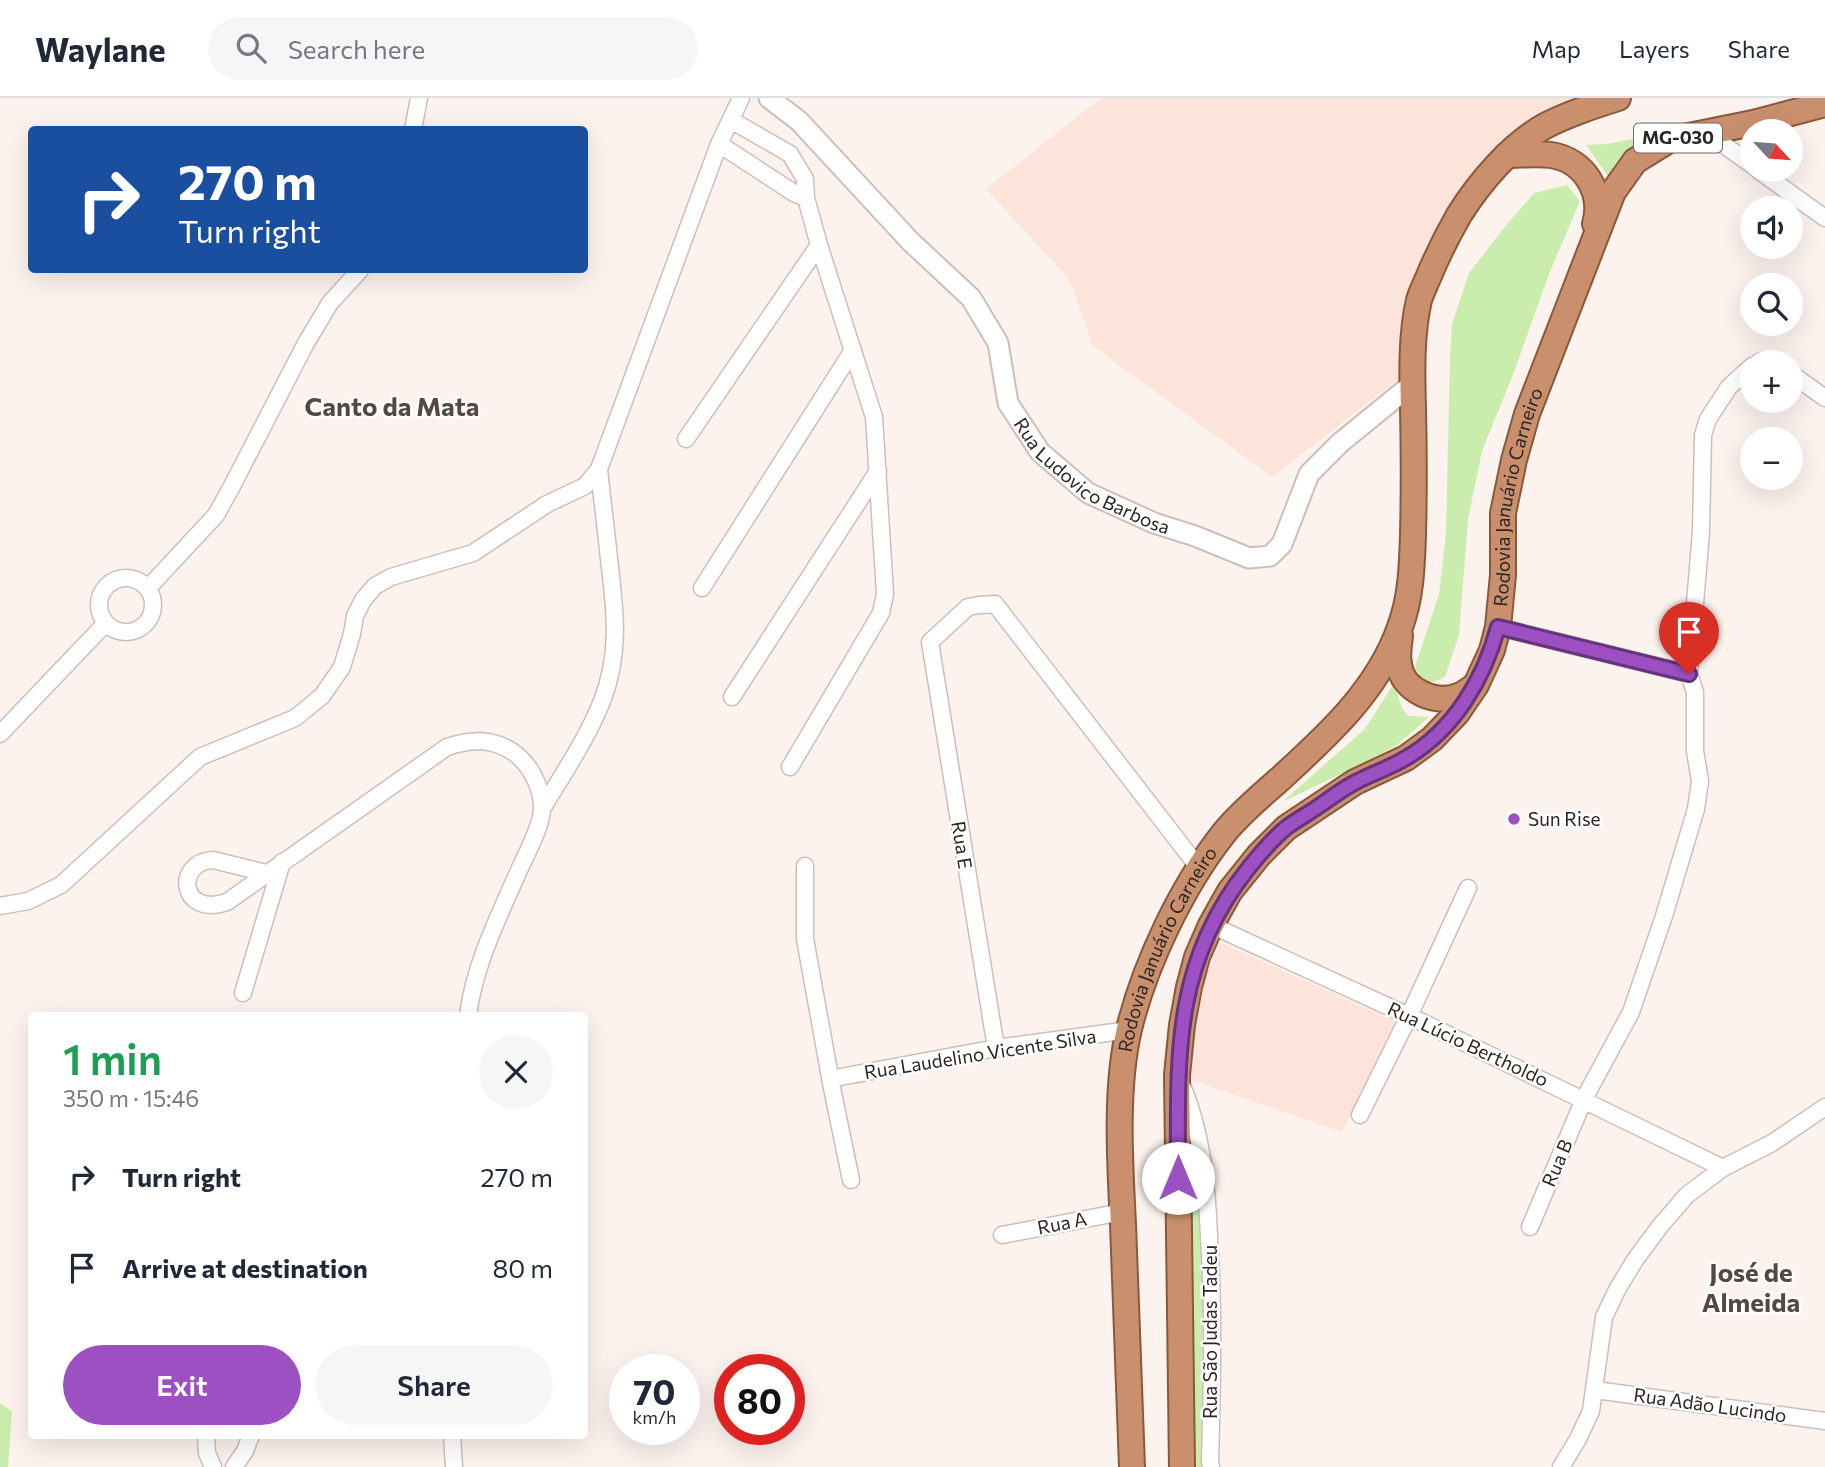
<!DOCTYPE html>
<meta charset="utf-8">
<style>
body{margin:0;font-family:Commissioner,sans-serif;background:#f6f6f7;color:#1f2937;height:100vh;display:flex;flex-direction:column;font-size:26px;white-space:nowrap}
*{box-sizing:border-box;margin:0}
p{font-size:23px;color:#747a83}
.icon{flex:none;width:38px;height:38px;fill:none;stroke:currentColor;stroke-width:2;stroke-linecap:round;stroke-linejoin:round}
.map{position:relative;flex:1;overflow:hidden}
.sheet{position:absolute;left:28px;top:914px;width:560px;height:427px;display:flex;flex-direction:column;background:#fff;border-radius:7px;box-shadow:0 7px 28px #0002}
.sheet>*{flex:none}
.banner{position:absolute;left:28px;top:28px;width:560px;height:147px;border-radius:7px;box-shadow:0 7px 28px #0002;background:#1a4fa0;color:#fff;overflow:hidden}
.needle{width:46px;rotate:116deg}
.controls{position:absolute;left:1740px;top:21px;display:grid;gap:14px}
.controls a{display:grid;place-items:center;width:63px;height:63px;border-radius:50%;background:#fff;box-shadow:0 7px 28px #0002;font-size:35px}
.speed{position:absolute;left:609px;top:1256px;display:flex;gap:14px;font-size:35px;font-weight:700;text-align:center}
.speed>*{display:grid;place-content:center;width:91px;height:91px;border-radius:50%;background:#fff;box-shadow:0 7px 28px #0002;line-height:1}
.speed small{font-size:18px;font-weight:400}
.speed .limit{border:10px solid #d22;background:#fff;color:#111}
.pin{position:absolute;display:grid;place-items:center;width:60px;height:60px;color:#fff;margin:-72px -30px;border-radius:50% 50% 50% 0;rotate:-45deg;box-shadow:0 0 7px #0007}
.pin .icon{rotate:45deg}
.me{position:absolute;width:77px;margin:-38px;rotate:0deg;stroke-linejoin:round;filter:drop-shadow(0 0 5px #0008)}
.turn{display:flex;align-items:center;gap:24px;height:147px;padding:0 35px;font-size:32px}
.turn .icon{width:91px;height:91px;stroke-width:2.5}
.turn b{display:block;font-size:49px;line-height:60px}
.round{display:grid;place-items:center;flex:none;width:74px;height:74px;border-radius:37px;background:#f6f6f7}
.headline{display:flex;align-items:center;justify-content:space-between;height:119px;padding:0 35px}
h1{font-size:42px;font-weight:600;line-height:52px;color:#1e9e55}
.cta{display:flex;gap:14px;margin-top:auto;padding:14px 35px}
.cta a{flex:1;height:80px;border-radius:42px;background:#9c50c1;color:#fff;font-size:28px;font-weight:600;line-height:80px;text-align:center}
.cta a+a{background:#f6f6f7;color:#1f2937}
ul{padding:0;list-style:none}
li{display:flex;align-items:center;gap:21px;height:91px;padding:0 35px}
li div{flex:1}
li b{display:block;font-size:26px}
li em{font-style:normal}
header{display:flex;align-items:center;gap:42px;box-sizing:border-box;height:98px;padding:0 35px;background:#fff;border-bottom:2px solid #e0e1e3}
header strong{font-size:33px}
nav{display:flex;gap:38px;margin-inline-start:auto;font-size:24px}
.search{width:490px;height:63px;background:#f6f6f7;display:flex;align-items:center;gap:18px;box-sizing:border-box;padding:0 24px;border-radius:38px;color:#747a83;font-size:26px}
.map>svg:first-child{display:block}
.built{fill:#fde4da}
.green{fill:#caedae}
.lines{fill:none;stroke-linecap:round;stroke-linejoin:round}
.minor-casing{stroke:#cfbeb8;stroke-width:19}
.tertiary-casing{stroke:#cfbeb8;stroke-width:23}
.trunk-casing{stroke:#8a593c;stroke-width:28}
.minor{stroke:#fff;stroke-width:16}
.tertiary{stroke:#fff;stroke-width:19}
.trunk{stroke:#ca906e;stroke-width:24}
.route-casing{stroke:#65347d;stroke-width:18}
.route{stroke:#9c50c1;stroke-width:12}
.poi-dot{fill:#9c50c1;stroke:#fff;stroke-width:2.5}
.labels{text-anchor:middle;stroke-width:5;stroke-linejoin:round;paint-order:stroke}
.shield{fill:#fff;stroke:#6b6765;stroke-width:2}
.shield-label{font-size:18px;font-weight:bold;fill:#2c2623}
.street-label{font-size:19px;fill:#2c2623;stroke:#fff}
.poi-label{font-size:19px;fill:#2c2623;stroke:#fff;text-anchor:start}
.district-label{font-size:26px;font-weight:bold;fill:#554741;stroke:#fff}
</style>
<header>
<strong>Waylane</strong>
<div class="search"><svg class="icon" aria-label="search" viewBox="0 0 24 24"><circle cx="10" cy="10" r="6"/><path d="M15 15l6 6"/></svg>Search here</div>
<nav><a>Map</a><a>Layers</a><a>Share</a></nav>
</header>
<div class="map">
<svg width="1825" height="1369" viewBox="0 0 1825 1369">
<rect width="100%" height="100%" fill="#fcf2ee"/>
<path class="built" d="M1101,0H1591L1540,22L1465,83L1411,200L1401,279L1272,379L1093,248L1069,181L986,91Z
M1220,844L1398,925L1342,1034L1186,980L1197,898Z"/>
<path class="green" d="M1651,37C1631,48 1615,57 1610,81L1586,47L1607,46Z
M1567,87L1580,103L1549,176L1514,274L1482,353L1468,421L1459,537L1445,579L1426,587L1415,569L1439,496L1446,435L1450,257L1452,226L1469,175L1503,131L1534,95Z
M1396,582C1397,597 1399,606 1408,618L1429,619L1397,647L1368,663L1282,704L1365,631Z
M1185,1018C1202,1084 1204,1152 1204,1220C1204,1269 1204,1319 1204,1369H1184Z
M0,1305L12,1314L8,1369H0Z"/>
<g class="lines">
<defs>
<path id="minor" d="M731,22L790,56L805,81L806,100L819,147L874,319L885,496L881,515L790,669
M413,32L419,0
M1706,34L1752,67
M719,46L794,95L806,100
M1758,72L1825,120
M1759,264L1763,263L1772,264
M1790,275L1825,300
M686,341L819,147
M99 507a27 27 0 1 1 54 0a27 27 0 1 1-54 0Z
M148,490L216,417L231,390L306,245L330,205L360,172
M702,490L853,252
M1498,529L1689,576L1695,594V653L1700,683L1696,711L1664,818L1631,914L1584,1001L1530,1129
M1689,576L1701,434L1703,337L1708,321L1729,289L1752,268
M732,599L878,373
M0,636L105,526
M542,711C563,676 587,641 602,603C621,555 615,511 609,461C606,431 602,401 599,371
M805,768V841L832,990L851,1082
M266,775L213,762C174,764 180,820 227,804L447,649C471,641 492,640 513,654C530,666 542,689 542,710C542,727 527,755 520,770C499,818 475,865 468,917
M0,808L28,803L61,787L200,659L295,620L322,598L342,569L352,536L355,518L363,502L375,488L391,479L473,455L547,406L585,388L599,371L719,46L741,0
M1211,827L1424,925L1723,1070
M243,895L282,764
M996,950L930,544L968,509L979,507L995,506L1199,770
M830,981L996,950L1129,932
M1183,990C1202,1035 1207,1089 1209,1138C1214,1213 1212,1288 1210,1364L1211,1369
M1360,1017L1409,918L1468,790
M1002,1137L1122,1114
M1595,1292L1825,1323
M206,1337L207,1355L213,1369
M452,1337L454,1369
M234,1369L245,1353L251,1337
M1561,1369L1578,1341L1591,1313L1604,1219L1618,1190L1635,1162L1661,1127L1687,1097L1723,1070L1772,1045L1825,1009"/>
<g id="tertiary">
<path id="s1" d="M769,0L799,23L910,143L971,200L998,245L1008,305L1040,354L1088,395L1154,425L1195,438L1249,460L1270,458L1282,446L1309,376L1340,345L1405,292L1413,290"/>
</g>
<g id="trunk">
<path d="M1507,57C1521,57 1537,55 1551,57C1584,62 1604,94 1595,126"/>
<path d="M1400,538C1399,547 1397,557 1399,566C1402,593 1437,608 1461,597C1465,595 1470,591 1475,588"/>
<path id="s2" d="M1132,1369C1129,1288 1126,1207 1123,1126C1120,1065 1115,991 1129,931C1145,866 1182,788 1224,735C1240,715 1261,698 1280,681C1328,637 1378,592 1400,529C1411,500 1412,468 1413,437C1414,395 1414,353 1413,311C1412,275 1411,237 1419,202C1421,195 1425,187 1428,180C1437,158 1447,138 1459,117C1479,85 1511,47 1545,28C1568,16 1593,8 1618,0"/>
<path id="s3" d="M1182,1369L1177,977L1182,927L1189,889L1197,859L1211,827L1230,793L1259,757L1286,730L1355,684L1406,660L1432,641L1457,615L1476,587L1492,552L1498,529L1503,477V415L1514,362L1527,316L1613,94L1635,63L1669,42L1753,25L1825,6"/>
</g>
</defs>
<use href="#minor" class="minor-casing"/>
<use href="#tertiary" class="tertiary-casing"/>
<use href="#trunk" class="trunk-casing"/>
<use href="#minor" class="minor"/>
<use href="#tertiary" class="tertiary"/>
<use href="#trunk" class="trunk"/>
</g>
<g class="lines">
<defs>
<path id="route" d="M1178,1080C1178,964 1171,868 1247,772C1259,757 1272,741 1287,729C1298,721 1311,714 1322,706C1334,698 1345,689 1358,683C1374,675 1391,669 1406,660C1454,632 1484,581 1498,529L1689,576"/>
</defs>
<use href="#route" class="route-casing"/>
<use href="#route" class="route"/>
</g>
<circle class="poi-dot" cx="1514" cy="721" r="7"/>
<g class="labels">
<rect class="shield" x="1634" y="25.5" width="88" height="29" rx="5"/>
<g class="shield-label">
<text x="1678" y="46">MG-030</text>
</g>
<g class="street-label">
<text dy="7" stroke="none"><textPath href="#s1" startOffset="513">Rua Ludovico Barbosa</textPath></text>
<text dy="7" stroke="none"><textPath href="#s3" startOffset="1106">Rodovia Januário Carneiro</textPath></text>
<text transform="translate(962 747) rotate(81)" y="7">Rua E</text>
<text dy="7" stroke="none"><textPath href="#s2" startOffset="527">Rodovia Januário Carneiro</textPath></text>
<text transform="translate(1468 946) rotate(25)" y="7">Rua Lúcio Bertholdo</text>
<text transform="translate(980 956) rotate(-9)" y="7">Rua Laudelino Vicente Silva</text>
<text transform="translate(1557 1065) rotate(-67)" y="7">Rua B</text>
<text transform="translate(1062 1125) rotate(-11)" y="7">Rua A</text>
<text transform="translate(1210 1234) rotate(-90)" y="7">Rua São Judas Tadeu</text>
<text transform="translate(1710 1307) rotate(8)" y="7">Rua Adão Lucindo</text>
</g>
<g class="poi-label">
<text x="1528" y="728">Sun Rise</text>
</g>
<g class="district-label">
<text x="392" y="318">Canto da Mata</text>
<text x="1751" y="1184">José de<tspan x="1751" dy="30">Almeida</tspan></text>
</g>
</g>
</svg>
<div class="controls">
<a><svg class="needle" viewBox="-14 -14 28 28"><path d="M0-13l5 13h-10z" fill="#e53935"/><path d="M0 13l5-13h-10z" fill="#747a83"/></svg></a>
<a><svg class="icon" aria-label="sound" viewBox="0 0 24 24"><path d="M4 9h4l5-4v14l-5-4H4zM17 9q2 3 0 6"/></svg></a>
<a><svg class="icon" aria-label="search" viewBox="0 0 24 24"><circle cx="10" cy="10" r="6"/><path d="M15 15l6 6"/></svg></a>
<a>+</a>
<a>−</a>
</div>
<div class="speed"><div>70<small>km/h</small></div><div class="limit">80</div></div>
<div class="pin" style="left:1689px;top:576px;background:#d93025"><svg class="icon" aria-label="arrive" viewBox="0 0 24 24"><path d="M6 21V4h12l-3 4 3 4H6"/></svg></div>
<svg class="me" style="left:1178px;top:1080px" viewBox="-20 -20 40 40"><circle r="19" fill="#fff"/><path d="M0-13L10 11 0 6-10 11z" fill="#9c50c1"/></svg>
<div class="banner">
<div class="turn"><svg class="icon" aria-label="right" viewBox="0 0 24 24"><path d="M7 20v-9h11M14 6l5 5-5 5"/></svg><div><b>270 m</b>Turn right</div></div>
</div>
<section class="sheet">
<div class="headline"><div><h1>1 min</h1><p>350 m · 15:46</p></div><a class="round"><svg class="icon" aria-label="close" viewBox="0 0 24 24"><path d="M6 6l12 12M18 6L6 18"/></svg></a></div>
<ul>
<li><svg class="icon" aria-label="right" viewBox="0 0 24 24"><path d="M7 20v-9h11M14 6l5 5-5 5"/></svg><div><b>Turn right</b></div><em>270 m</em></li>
<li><svg class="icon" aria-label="arrive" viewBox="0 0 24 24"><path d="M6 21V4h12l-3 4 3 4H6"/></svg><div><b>Arrive at destination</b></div><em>80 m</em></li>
</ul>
<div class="cta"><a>Exit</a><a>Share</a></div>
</section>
</div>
